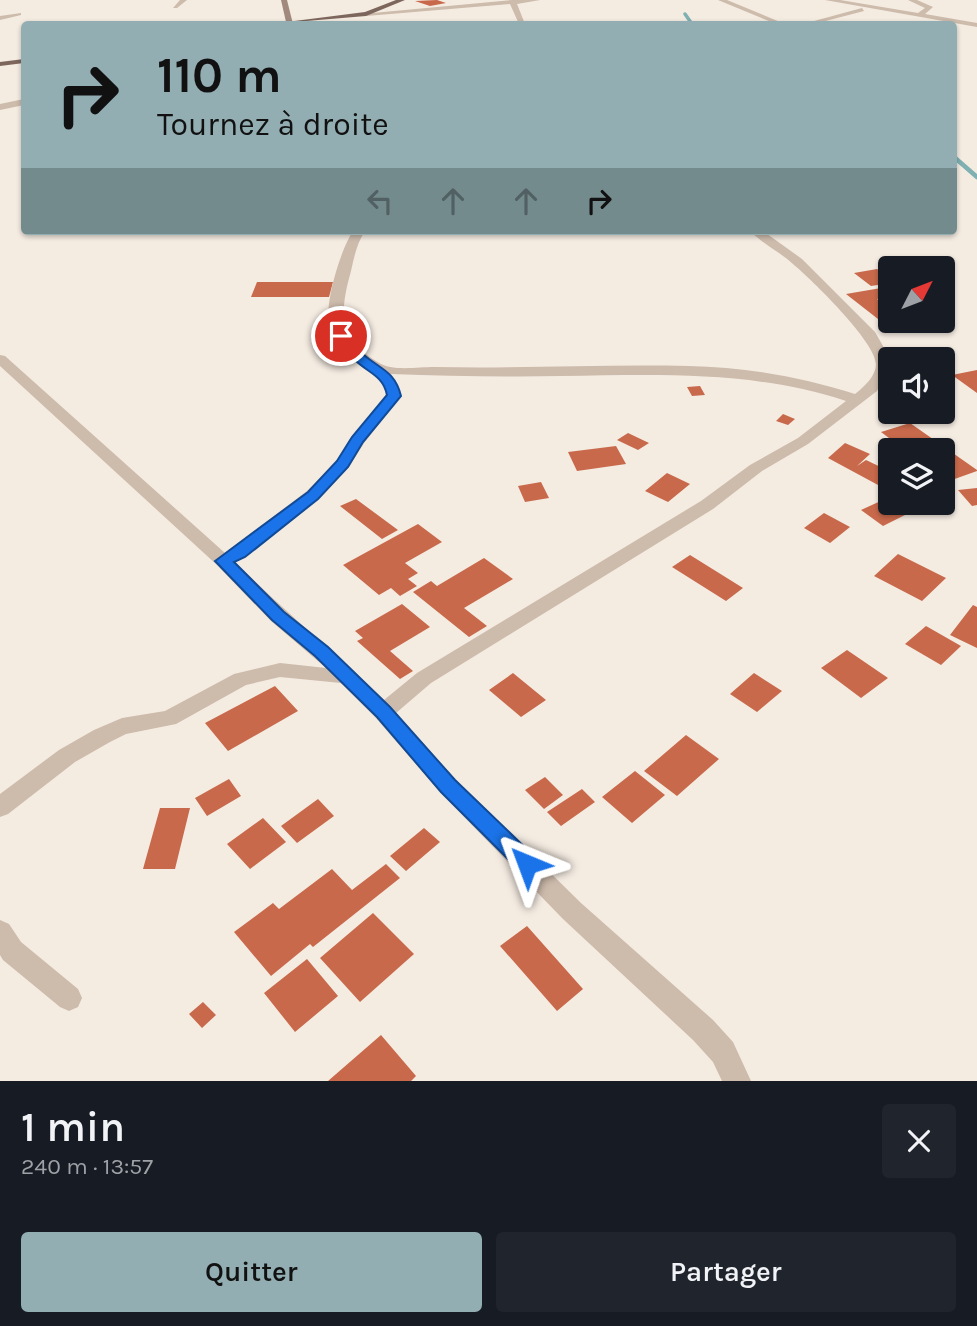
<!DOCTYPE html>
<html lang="fr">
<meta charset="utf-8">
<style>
body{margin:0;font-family:Karla,sans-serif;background:#20242c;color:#f1f3f6;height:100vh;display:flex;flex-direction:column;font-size:26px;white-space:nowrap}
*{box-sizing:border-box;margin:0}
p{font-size:23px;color:#9ea1a6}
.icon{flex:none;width:38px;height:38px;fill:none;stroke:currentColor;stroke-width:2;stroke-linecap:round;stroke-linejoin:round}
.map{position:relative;height:1081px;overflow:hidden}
.panel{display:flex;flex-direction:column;background:#171b24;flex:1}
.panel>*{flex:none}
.banner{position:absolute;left:21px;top:21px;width:936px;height:214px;border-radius:7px;box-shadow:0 2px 5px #0004;background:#92aeb2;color:#111;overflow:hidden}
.needle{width:46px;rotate:48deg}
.tools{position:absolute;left:878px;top:256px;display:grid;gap:14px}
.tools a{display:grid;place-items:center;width:77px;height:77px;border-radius:7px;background:#171b24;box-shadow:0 2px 5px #0004;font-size:35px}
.pin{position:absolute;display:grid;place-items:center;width:60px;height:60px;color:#fff;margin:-30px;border:4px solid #fff;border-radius:50%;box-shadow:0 2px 7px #0007}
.me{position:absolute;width:77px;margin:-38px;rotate:316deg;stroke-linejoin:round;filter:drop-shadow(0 0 5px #0008)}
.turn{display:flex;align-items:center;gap:24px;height:147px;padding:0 21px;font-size:32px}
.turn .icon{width:91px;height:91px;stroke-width:2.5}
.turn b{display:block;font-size:49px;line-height:60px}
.lanes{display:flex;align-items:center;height:66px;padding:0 21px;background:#0003;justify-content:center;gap:35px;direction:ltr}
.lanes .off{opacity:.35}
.round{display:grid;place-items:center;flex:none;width:74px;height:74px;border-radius:7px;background:#20242c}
.headline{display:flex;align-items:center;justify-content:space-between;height:119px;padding:0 21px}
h1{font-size:42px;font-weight:600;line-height:52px}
.cta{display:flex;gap:14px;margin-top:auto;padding:14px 21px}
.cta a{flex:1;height:80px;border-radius:7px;background:#92aeb2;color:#111;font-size:28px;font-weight:600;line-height:80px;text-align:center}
.cta a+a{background:#20242c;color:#f1f3f6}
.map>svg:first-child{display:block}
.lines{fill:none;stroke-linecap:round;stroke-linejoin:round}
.stream-far1{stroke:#7fb0b2;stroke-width:3.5}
.stream{stroke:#7fb0b2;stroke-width:4.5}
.building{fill:#c8694b}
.street{fill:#cdbbac;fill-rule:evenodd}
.secondary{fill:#a18a7d;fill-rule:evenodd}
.primary{fill:#7d675c;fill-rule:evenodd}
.route{fill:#1a73e8;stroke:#114b97;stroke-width:2}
</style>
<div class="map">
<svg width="977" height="1081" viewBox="0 0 977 1081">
<rect width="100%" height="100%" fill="#f4ebe1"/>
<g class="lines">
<path class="stream-far1" d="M685,14L692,24"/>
<path class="stream" d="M954,157L977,177"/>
</g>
<path class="building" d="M437,0L446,3L430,6L415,1Z
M877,269L891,279V283L871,286L854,273Z
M257,282H333L329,297H251Z
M887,287L891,290V297L877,299L891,310V317L878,319L846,294Z
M977,370V393L952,375Z
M700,386L705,395L692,396L687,387Z
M891,408V411H922L896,422L880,412Z
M783,414L795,419L788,425L776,421Z
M910,423L977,470V471L949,481L943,477V450H905L881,432Z
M628,433L649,443L638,450L617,440Z
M845,443L870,454L857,466L866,460L891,472V492L828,458Z
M616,446L626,464L577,471L568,452Z
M667,473L690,484L668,502L645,491Z
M541,482L549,498L525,502L518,486Z
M977,488V505L972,506L958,490Z
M356,499L398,530L382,539L340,506Z
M885,499L907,514L883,526L861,510Z
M824,513L850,527L830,543L804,528Z
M418,524L442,542L405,563L418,573L408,579L417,586L400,596L391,588L379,595L343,565Z
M898,554L946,578L922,601L874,576Z
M690,555L743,588L726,601L672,567Z
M484,558L513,579L464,608L487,626L469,637L413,592L431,581L437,586Z
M402,604L430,627L390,651L413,671L400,679L357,641L363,638L355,631Z
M973,605L977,607V648L950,635Z
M926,626L961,646L941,665L905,644Z
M847,650L888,678L861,698L821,668Z
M513,673L546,700L521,717L489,690Z
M754,673L782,691L757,712L730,694Z
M275,686L298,711L228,751L205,723Z
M686,735L719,759L677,796L644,771Z
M635,771L665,795L632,823L602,797Z
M545,777L563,795L544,809L525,790Z
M229,779L241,796L207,816L195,798Z
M582,789L595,802L561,826L547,812Z
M318,799L334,816L297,843L281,826Z
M160,808H190L175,869H143Z
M263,818L286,842L250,869L227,844Z
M424,828L440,842L406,871L390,856Z
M386,864L400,878L313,947L310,944L271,976L234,932L273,903L279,909L332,869L352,890Z
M373,913L414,954L360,1002L320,958Z
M527,926L583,989L557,1011L500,946Z
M307,959L338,996L295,1032L264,993Z
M203,1002L216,1015L202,1028L189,1014Z
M381,1035L416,1076L411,1081H328Z"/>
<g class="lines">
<path class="street" d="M180,0H187L177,8H173Z
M512,0H540L517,4L525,24H519L510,4L366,16L362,14Z
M718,0H727L785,24H776Z
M825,0H840L918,13L925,8L908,0H917L933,7L925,14L977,23V27Z
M862,8L864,11L814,24H803Z
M21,13V15L0,20V16Z
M24,99V105L0,110V104Z
M353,231H365C357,243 354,257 351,271C339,314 338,340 381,364C394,371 419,367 434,367C519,369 604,364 688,366C745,367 801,377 855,394C864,387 876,376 876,364C875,341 812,280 793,264C780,252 763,244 750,231H763L802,259L875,332L887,353L890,366L877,391L808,444L762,471L713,509L431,683L396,713L456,780L581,903L713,1020L733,1042L751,1081H722L713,1062L693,1040L563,919L440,792L376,718L341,683L280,677L246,685L176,724L126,734L110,742L75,762L8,814L0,817V794L59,750L94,730L122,718L165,711L234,674L280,663L326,668L271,621L217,565L0,366V355L5,356L225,553L307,491L337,461L352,438L387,396C380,366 358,369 343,350C338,343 331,328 329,320C325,300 342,247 353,231ZM391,374C448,376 505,377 561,376C660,375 751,370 846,401L798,438L750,465L701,501L417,673L384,700C335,653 283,610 235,562L319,499L349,467L364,443L401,396Z
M0,920L9,924L21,942L78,989L82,998L78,1007L69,1011L60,1007L3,960L0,955Z"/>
<path class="secondary" d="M281,0H287L293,24L286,22Z"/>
<path class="primary" d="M396,0H405L366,16L271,24L365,12Z
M24,59V63L0,66V62Z"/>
</g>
<path class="route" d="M341,332L345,333C351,340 357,348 364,355C380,369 395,371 401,396L363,442L348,467L318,499L245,557L234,562L284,612L328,647L390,707L455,780L535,857L538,864L535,870L527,873L519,870L441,792L377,717L315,656L272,620L215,561L308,492L337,461L352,437L387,395C383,375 368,373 355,360C348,353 343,345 337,338V333Z"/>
</svg>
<div class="tools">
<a><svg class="needle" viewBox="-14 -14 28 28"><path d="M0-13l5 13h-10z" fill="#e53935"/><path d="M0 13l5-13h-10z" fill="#9ea1a6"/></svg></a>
<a><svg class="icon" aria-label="sound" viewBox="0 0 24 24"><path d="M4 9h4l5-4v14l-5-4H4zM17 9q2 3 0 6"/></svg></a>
<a><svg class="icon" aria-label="layers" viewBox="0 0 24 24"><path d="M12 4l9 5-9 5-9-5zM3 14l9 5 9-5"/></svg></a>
</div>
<div class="pin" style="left:341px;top:336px;background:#d93025"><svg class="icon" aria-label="arrive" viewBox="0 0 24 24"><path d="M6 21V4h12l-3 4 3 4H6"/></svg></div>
<svg class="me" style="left:527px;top:864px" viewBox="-20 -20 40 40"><path d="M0-17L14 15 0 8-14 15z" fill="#1a73e8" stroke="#fff" stroke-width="4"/></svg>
<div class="banner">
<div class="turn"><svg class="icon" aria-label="right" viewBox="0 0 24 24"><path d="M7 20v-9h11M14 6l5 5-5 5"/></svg><div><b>110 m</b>Tournez à droite</div></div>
<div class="lanes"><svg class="icon off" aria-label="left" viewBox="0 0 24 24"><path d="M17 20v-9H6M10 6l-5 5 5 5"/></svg><svg class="icon off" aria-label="ahead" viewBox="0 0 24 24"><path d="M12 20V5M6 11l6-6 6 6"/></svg><svg class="icon off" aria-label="ahead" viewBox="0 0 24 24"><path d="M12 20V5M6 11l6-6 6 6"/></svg><svg class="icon" aria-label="right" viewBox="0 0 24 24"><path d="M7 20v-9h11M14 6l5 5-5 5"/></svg></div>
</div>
</div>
<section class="panel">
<div class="headline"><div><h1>1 min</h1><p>240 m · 13:57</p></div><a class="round"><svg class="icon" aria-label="close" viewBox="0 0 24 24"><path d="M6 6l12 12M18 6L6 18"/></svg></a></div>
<div class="cta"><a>Quitter</a><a>Partager</a></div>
</section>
